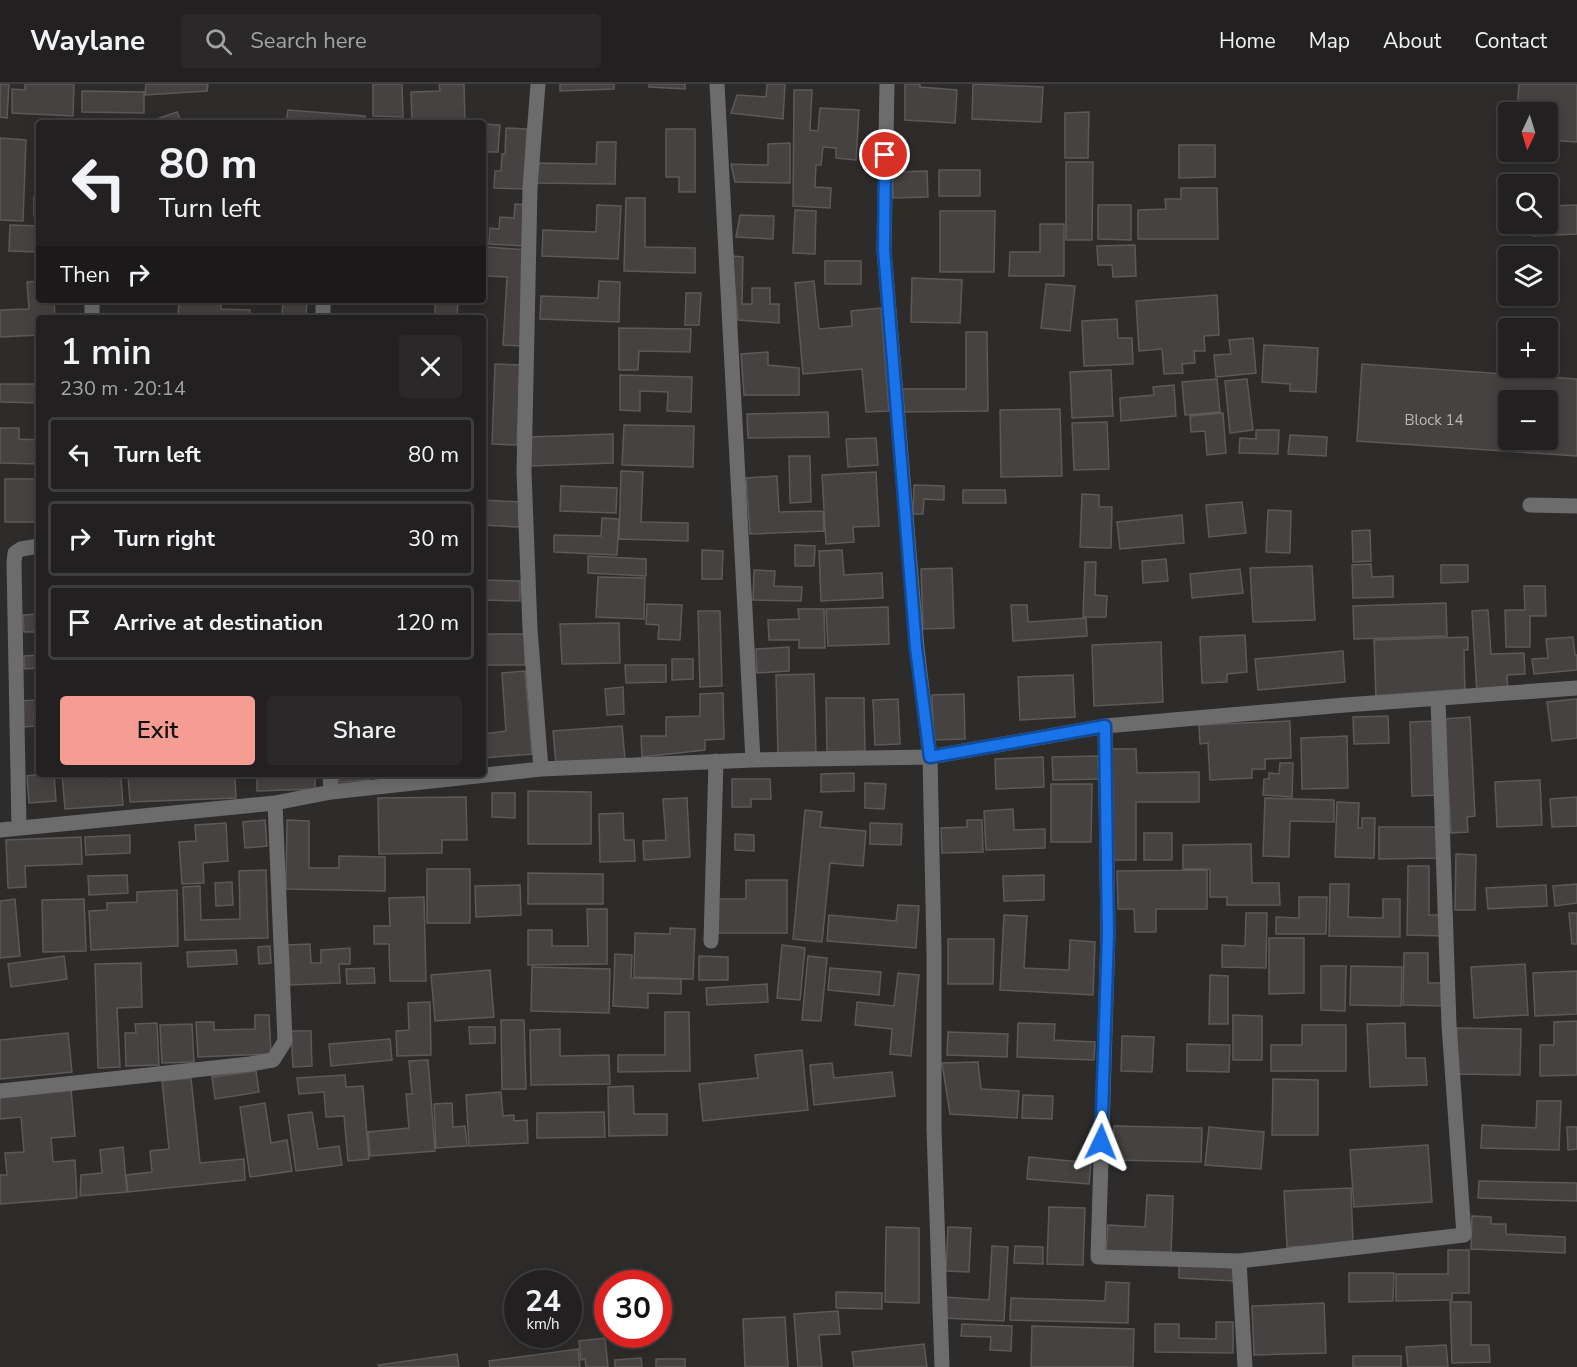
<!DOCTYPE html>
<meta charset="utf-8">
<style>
body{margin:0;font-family:"Nunito Sans",sans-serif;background:#2a2829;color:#f1f3f6;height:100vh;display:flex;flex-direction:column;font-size:22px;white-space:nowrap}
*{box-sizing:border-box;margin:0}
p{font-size:20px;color:#a2a3a5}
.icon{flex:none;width:33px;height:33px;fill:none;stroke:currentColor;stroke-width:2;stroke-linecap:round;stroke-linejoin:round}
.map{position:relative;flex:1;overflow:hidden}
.details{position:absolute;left:36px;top:231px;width:450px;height:462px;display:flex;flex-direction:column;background:#222020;border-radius:6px;box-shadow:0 3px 15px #0003,0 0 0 2px #3f3e3e}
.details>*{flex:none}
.hud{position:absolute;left:36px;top:36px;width:450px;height:183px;border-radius:6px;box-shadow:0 3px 15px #0003,0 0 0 2px #3f3e3e;background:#222020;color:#f1f3f6;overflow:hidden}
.needle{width:39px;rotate:184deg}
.tools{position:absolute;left:1498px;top:18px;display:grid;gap:12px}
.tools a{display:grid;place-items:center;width:60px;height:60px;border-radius:6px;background:#222020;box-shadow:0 3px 15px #0003,0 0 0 2px #3f3e3e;font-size:30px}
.speed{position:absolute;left:504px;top:1186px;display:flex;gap:12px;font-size:30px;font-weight:700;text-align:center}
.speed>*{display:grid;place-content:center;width:78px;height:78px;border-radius:50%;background:#222020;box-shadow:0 3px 15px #0003,0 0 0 2px #3f3e3e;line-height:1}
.speed small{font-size:15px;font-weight:400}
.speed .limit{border:9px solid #d22;background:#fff;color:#111}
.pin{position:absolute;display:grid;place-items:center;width:51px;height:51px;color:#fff;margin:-26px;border:3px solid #fff;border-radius:50%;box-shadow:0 2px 6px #0007}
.me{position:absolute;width:66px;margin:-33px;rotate:2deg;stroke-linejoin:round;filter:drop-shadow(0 0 4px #0008)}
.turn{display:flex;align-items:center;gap:21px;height:126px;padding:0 24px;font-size:27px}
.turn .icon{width:78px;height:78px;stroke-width:2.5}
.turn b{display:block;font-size:42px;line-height:51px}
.then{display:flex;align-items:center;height:57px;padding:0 24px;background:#0003;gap:12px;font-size:22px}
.round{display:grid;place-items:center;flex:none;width:63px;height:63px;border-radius:6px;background:#2a2829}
.head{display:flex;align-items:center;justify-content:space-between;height:102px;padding:0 24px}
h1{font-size:36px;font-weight:600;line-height:45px}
.primary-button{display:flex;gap:12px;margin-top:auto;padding:12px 24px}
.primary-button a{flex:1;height:69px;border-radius:6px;background:#f59c93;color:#111;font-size:24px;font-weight:600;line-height:69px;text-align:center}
.primary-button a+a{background:#2a2829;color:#f1f3f6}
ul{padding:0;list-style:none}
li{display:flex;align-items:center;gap:18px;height:75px;margin:0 12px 9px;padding:0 12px;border:3px solid #3f3e3e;border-radius:6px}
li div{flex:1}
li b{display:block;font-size:22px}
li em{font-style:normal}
header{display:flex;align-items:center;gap:36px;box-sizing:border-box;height:84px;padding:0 30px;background:#222020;border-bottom:2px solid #3f3e3e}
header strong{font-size:28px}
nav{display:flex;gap:33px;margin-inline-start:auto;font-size:21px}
.search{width:420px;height:54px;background:#2a2829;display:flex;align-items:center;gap:15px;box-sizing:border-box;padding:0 21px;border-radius:6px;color:#a2a3a5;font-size:22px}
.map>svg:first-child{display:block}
.building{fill:#464242;stroke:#5c5958;stroke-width:1.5;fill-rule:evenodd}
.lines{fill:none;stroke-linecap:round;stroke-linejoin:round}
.minor{stroke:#6d6c6c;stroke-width:15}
.route-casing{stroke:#114b97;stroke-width:15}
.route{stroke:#1a73e8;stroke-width:10}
.labels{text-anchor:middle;stroke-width:6;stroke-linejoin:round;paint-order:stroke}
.number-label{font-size:15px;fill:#bab7b7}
</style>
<header>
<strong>Waylane</strong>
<div class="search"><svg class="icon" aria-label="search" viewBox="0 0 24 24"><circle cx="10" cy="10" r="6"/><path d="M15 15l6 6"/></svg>Search here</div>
<nav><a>Home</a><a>Map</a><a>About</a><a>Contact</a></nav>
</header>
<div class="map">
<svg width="1577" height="1283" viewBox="0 0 1577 1283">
<rect width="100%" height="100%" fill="#2e2b2b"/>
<path class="building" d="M0,0H9L7,34L0,33Z
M25,0H74L73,32L12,29V5L25,6Z
M146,0H208L207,7L145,11Z
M373,0H402L403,33L373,32Z
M439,0H464L465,39H412L411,8L440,7Z
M560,0H614V5L560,7Z
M649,0H685V5L649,3Z
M767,0H785L783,35L731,29L737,11L766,13Z
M905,0H920V3L957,6L955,39L905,36Z
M973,0L1043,3L1041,38L972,35Z
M1519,0H1577V58L1548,56V28H1517Z
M794,6H812L810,46L818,47L820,24L859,26L856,76L836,74V64L823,63L821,81H816L815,103L831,104L830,124L793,122Z
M82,7L144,8V29L82,28Z
M288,26L365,32V39H286Z
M177,28L182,39H155L154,36Z
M1089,28L1088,74H1065V29Z
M56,35H73V39H56Z
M483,40L500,41L498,68H487L483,147Z
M506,44L527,45L524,105L494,104L495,87H501L502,70H505Z
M666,45H695V108H679V93H666Z
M0,54L26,56L23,137L0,136Z
M597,58H616L615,100L536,99V79L596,80Z
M790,59V99L735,98L731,80L768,81V60Z
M1179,61H1215V93L1179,94Z
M1066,78H1093L1092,156H1066Z
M939,86H980V112H939Z
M927,87L928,113L893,114L892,88Z
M1181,104H1217L1218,155H1138V126L1166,125L1165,115H1181Z
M34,112H39V132H34Z
M626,114H645V163L695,164V189L624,187Z
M515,120L527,121L524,162L489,160L490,144L499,145L500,133L514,134Z
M597,121L621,122L618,175L542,172L543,146L596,148Z
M1098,121H1131V156L1098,155Z
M1577,121V150L1533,152V140H1548V122Z
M795,126L816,127L815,170L793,169Z
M940,127H995L994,188H940Z
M740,131L774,132L773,155L736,153Z
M1040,140H1064V192H1009L1010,168H1040Z
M10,141L39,142V168L9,167Z
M1135,161L1136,192L1113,193L1112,181H1098L1097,162Z
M487,163L527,166L522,262L503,261L507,193L486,192Z
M732,172L743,173L742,220H752V204H770V220H779V239L738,236Z
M825,177H861V200H825Z
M912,194L962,196L960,239L911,238Z
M39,197V216H54L55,234H39V251L0,253V226L29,225L27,198Z
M599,197L620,198L619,238L540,235L541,212L598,214Z
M814,197L819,245L852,242L851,227L881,224L889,327L866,328L862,285L803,290L795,199Z
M1046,200L1075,202L1070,247L1041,244Z
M686,209H701L699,241H685Z
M1217,211L1219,251L1204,252L1205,267H1194L1195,279L1182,280L1183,289L1164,290L1162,265L1139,267L1136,217Z
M104,216H125V220L103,218Z
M179,216H221V225L250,226V234L178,233Z
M283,216H307L306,234H256V230L282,231Z
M435,216H458L457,234H435Z
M1117,235L1118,254H1132L1133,280L1084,282L1082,237Z
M619,244L691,245L690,268L639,267L638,286H619Z
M966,248H987L988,327L901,328V305H966Z
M1253,254L1256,289L1216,293L1214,271L1231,270L1229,256Z
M1264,261L1318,264L1316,308L1290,307V300L1262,298Z
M768,268V281L799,284V311H744L741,270Z
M36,278H39V319L0,318V300H36Z
M495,280L520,281L517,361L492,360Z
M1362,280L1577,295V372L1357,357ZM1509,316H1548V356H1509Z
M1111,286L1113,332L1072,334L1070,288Z
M620,291L692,293L691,328L667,327L668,308L640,307V327L620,326Z
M1217,295L1220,328L1185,331L1182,298Z
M1247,295L1253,346L1230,349L1225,297Z
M1174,301L1176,332L1121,337L1120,314L1154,311L1153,303Z
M1060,325L1062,392L1001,393L1000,326Z
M828,328L829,353L748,354L747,330Z
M1223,329L1226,369L1207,371L1205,347L1191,348L1190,332Z
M1107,338L1109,385L1074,386L1072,339Z
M624,341L694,342L693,383L622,381Z
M0,344H19V355L39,356V380L0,379Z
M1256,346H1279L1278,370L1239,369L1240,354L1256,355Z
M613,350V379L530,382L529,353Z
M1290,351L1327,353L1326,372L1288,370Z
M876,354L878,381L848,383L846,355Z
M789,372H810L811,418L790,419Z
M621,387L643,388L641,438L688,439V457L619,455Z
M876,388L879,442L853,443L854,458L826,460L822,391Z
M777,392L779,428L823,427L824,447L750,450L746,394Z
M5,395H39V438H5Z
M914,401L944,402V416L924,415L923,430H913Z
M561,402L617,404L616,429L560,427Z
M963,406H1005L1006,419H963Z
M1082,410L1099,411V423H1112L1111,464L1080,463Z
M483,416L520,418L519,443L483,441Z
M1242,418L1246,449L1209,453L1206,421Z
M1268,426L1291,427L1290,469L1266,468Z
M1182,431L1184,459L1120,465L1117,438Z
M602,434L619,435L617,471L554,468V451L601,452Z
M1370,446L1371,477L1353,478L1352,447Z
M795,461L815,462L814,482H795Z
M702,466L723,467L722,495H702Z
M842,466L844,491L882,489L883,514L821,517L819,467Z
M35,471H39V523H38Z
M588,472L646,475V492L588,489Z
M1166,475L1168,497L1143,499L1142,477Z
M1085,478H1096L1095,511L1107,512L1106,533H1083Z
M1371,480L1372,493L1393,492V513L1353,514L1352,481Z
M1441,481H1468V498L1441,499Z
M1312,482L1315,536L1253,538L1250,484Z
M952,484L954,544L923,545L921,485Z
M1240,485L1243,509L1192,514L1190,490Z
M754,486L775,487L774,502L802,503L801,517L753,516Z
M598,493L645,494L644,535L596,533Z
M483,496L520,497V517L483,516Z
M1524,502H1545L1546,532H1530V563H1506L1505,526H1525Z
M1446,519L1447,552L1354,555L1353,522Z
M647,520L682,521L680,556L658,555L659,541L646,540Z
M1011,521H1027L1028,538L1086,534L1087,552L1013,557Z
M888,523L889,560L828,562L826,525Z
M798,525H824L825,564H799V556H769L768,536L799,535Z
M1488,526L1491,570L1524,569L1525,590L1507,591L1508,608L1477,610L1472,527Z
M698,527H720L722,602L700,603Z
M39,530V548H24L23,531Z
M619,539L620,579L562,580L560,540Z
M483,550H525V581H483Z
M1245,551L1247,588L1227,590V598L1202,599L1200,553Z
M1468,553V566H1464L1465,612L1376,615L1374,556Z
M1573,553L1575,571H1577V586L1534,590L1532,575L1548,574L1546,555Z
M1161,558L1163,618L1094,622L1092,561Z
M789,563V587L757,589L756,565Z
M1343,567L1345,598L1258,606L1255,575Z
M39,571V584L24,585V572Z
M672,575H693V595L672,596Z
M625,581H666V598L626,599Z
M525,587L532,670L483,674V648V650L506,647L502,589Z
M814,590L816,670H778L776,591Z
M1073,591L1075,633L1020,636L1018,593Z
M623,603L624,630L607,631L605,605Z
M723,609L724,655L705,656V666L642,673L641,652H666V633L700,632V610Z
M964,610L965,655L933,656L932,611Z
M826,614H864L865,667L827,668Z
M898,615L900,660L875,661L873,616Z
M1577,615V654L1552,657L1547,618Z
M39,616V627L34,628L35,642L22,643L20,617Z
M1388,632L1389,659L1354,660L1353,633Z
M1470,633L1475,732L1467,733L1468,748L1451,749L1444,635Z
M1290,637L1291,674L1265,675V685H1252V694L1210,696L1208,659L1200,660L1199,641Z
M1436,637L1438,711L1412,712L1410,638Z
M622,642L625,675L556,680L553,647Z
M1347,652L1348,704L1302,705L1301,654Z
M1112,665H1136L1137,689L1199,688V718H1136V776H1112Z
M1098,672L1099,695L1053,696L1052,673Z
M1043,673L1044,703L996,705L995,675Z
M1280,679H1293L1292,713L1263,711L1264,695H1269V689L1279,690Z
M854,689V707L821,708V690Z
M40,690H54L56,717L29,719L27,692Z
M62,690H108V695L121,694L123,721L65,725Z
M163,690H227V693H235L236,714L130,718L128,691Z
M257,690H315V705L257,707Z
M338,690H370V696L339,698Z
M374,690H414V692L375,695Z
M732,695H770L771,715H751V723H732Z
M1540,696L1542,741L1497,743L1495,698Z
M865,699L886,700L884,725L865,724Z
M1051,700H1092L1091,758H1051Z
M528,707L591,708V760H528Z
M492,709H515V734L492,733Z
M466,713L467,756H442V769L379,770L378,714Z
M1577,713V742L1552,743L1550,715Z
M687,714L690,773L644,776L643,757L666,756L663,715Z
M1265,714L1334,716V738L1290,737L1289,773L1263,772Z
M1337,718L1359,719L1358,744H1362V734H1375L1374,774L1335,773Z
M1013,725L1014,746L1045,745V764L986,766L984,727Z
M805,726L822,728L820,743L866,747L863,782L830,779L822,858L793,855Z
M623,729L624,756H634L635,777L600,778L599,730Z
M265,736L267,762L245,764L243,738Z
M287,736L309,737V784H339V772L385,773V807L286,805Z
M967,736H982L983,768L942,769L941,744L967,743Z
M226,739L228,777L203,779L204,799L182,800L179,758L196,757L195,741Z
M870,739L902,740L901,761L870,760Z
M1379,743H1438L1439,774L1379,775Z
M1144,749H1172V776H1144Z
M735,750L754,751V767L735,766Z
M130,751V769L86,771L85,753Z
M81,753L82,780L25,782L26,803L8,804L6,756Z
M1251,760L1252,799H1279L1280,821H1227V813H1210V785H1183V761Z
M1456,770L1476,771L1475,826H1455Z
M1408,782H1429V831H1444V852L1407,851Z
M427,785H470V839H427Z
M266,786L268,854L185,856L183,803L200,802L201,836L240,835L239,787Z
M1207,786V825H1156V848H1135L1134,825H1118L1117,787Z
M528,789L603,790V820H528Z
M127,791L128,809L89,811L88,792Z
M1044,791V816L1004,817L1003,792Z
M746,796H787V849H718V815H746Z
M232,798L233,821L216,822L215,799Z
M1330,800H1349L1348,833L1383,834V815H1400V853L1329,852Z
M1577,800V819L1555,822L1553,802Z
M520,801L521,831L476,833L475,802Z
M1546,801L1547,822L1488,825L1486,804Z
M177,806L178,862L91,866L89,827L107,826V819L137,818V808Z
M424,813L426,897H390L389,860H374V842H390L389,814Z
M1299,813H1327L1326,850H1276V833L1299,834Z
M15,815L20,872L0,874V817Z
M84,815L86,867L43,868L42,816Z
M898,821L919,822L916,864L827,857L829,831L896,837Z
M587,825H607V880L528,881V846H552V862H588Z
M1246,829H1267L1266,884L1222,883V861L1245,862Z
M1569,829H1577V860H1572Z
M1004,831L1027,832L1024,884L1069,886L1070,856L1095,858L1093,911L1000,906Z
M670,844L695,845L693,895L634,893L635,849L670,850Z
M1269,854H1304V909L1269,910Z
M948,855H994L993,900H948Z
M310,860L311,879H321V866L350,864V880H339L340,899L290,901L288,861Z
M782,861L805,864L800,916L777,914Z
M270,862L271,879L259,880L258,863Z
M236,866L237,880L188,883L187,868Z
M1404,869H1428V899H1445L1444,922L1403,921Z
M615,870L632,871L631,894L681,895V910L648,909V924L613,922Z
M64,872L67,895L11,903L8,880Z
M699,872L728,873V896H699Z
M808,872L827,874L821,937L802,936Z
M141,879L142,923L117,924L120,983L98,984L95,880Z
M1525,880L1528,931L1474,934L1471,883Z
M1321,882H1346L1345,927L1321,926Z
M1351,882L1402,883L1401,922L1350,921Z
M532,883L610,885L609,929L531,927Z
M374,884L375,899L347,900L346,885Z
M830,884L881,888L879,911L828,906Z
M490,886L494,933L435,937L431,891Z
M1577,887V930L1535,932L1533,889Z
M898,889L919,891L911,972L890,970L892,945L855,941L857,918L894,922Z
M1210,891L1228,892V940H1209Z
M767,900L768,918L707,921L706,904Z
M430,918L431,971L397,972L396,947L409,946L408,919Z
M665,928H689L690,987L618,988V971H665Z
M255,931H269L271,970L198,973L196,938H214V946L255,945Z
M1233,931L1262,932V976H1233Z
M501,936H524L526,1005H502Z
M1577,937V991L1540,992V961H1554V938Z
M157,939L159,981L126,982L125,949H136L135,940Z
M1018,939L1055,940L1054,956L1095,958L1094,976L1017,973Z
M1405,939L1406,974H1425L1427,1001L1370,1003L1367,940Z
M192,940L194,978L162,979L160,941Z
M1302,941H1346V987H1271V961H1302Z
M469,943H495V959L470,960Z
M1457,944L1521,945L1520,991L1456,990Z
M560,945V972L609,971L610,1000L531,1001L530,946Z
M291,947H311L312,982L293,983Z
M948,948L1008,950L1007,973L947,971Z
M68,949L72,988L0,995V956Z
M1122,952L1154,953L1152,988L1121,987Z
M390,955L392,976L331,982L329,960Z
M1187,960L1230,961L1229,988L1187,987Z
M802,966L808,1026L703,1037L699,1000L758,994L755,971Z
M428,976L435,1067L370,1072L368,1048L409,1044L406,1010H412L409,977Z
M978,978L981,1005L1019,1007L1017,1034L950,1030L942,979Z
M832,979L834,994L892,988L895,1012L814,1021L810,981Z
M256,987L259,1008L215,1015L212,993Z
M345,991L346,1003L363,1002L369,1075L348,1077L344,1032L326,1033L324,1008L299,1010L297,994Z
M191,994L200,1079L244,1075L245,1096L128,1108L126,1091L152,1088L150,1067L169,1065L162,997Z
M1273,995L1318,996V1051H1272Z
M633,1002L634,1030H667V1051L609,1052L608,1003Z
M71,1004L75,1052L51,1054L53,1078L75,1076L77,1114L0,1120V1091H7L5,1069L24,1068L21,1033L0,1035V1010Z
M501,1008L503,1032L514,1031V1037L527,1036L528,1059L469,1062L466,1011Z
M1023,1011L1053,1012L1052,1035L1022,1034Z
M1537,1017H1561L1559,1066L1481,1064L1482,1041L1536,1044Z
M265,1019L271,1059L287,1056L292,1087L250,1093L240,1023Z
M452,1019L453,1043L465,1042L467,1062L436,1064L434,1020Z
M312,1028L318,1065L339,1062L342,1081L296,1087L288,1031Z
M604,1028L605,1053L537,1054V1029Z
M1114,1042L1202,1044L1201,1078L1113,1076Z
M1209,1043L1264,1048L1261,1085L1205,1081Z
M1567,1043H1577V1065L1568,1066Z
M1428,1061L1432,1118L1354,1123L1350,1066Z
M123,1063L127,1108L80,1112L81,1091L102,1089L100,1066Z
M1029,1073L1091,1079L1089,1100L1027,1095Z
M1479,1097L1577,1099V1117L1478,1114Z
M1351,1104L1353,1160L1287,1163L1284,1107Z
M1147,1111L1173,1112L1171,1171L1106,1168L1108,1141L1145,1143Z
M1049,1123L1085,1124L1083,1181L1047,1180Z
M1472,1132L1491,1133V1140H1506V1150L1565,1153V1169L1471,1165Z
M886,1143L919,1144V1219L885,1218Z
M948,1143L971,1144L969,1188L946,1187Z
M992,1162L1008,1163L1004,1237L943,1234L944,1213L989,1216Z
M1015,1162L1043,1163V1180L1014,1179Z
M1448,1166H1469V1209H1452V1216L1396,1217V1190H1448Z
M1179,1181L1235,1184L1234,1197L1179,1194Z
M1349,1189H1394L1393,1217L1349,1218Z
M1106,1198L1129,1199L1128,1239L1010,1236L1011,1214L1105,1217Z
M836,1208L882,1209V1225L836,1224Z
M1450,1218H1471V1261H1489L1490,1278L1452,1279Z
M1324,1219L1326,1269L1254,1271L1252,1222Z
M838,1227L840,1250L819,1251L822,1283H798L794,1230Z
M785,1233L788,1283H745L743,1235Z
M1216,1238H1233V1269L1155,1268V1240H1179V1254L1216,1255Z
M962,1240L1012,1242L1011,1267L990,1266L991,1253L961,1252Z
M1032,1242L1134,1245L1133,1283H1031Z
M605,1254L608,1283H586L585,1275L581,1276L579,1257Z
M924,1260L927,1283H854L852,1268Z
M1446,1261L1448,1283H1408L1406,1263Z
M578,1265L580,1283H490L489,1277Z
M457,1270L459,1283H379L378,1281Z
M1353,1272H1401V1283H1353Z
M641,1274L642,1283H615V1276Z
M656,1275H685V1283H656Z"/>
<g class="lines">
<path class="minor" d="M538,0L530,104L524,388L530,545L541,685
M717,0L753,676
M887,0L884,166L917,564L930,673L934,867V1045L942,1283
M323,216V234
M92,234V216
M1530,421L1577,422
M1105,642L1108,850L1098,1173L1239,1177L1464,1151L1449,941L1438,615
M330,690L331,708
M19,744L14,479L15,469L21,465L39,462
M0,746L275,719L331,708L541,685L753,676L930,673L1105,642L1345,621L1577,604
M711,857L716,677
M0,1007L250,980L273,976L285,957L275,719
M1239,1177L1245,1283"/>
</g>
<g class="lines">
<defs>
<path id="route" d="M885,71L884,166L916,564L930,673L1105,642L1108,850L1101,1058"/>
</defs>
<use href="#route" class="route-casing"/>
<use href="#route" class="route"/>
</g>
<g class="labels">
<g class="number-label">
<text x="1434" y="341">Block 14</text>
</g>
</g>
</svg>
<div class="tools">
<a><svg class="needle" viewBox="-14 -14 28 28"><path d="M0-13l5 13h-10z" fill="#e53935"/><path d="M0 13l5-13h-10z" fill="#a2a3a5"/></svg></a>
<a><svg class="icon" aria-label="search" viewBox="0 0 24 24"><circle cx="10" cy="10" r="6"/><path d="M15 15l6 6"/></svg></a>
<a><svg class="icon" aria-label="layers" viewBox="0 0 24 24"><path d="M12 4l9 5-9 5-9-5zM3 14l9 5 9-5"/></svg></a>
<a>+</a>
<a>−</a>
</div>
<div class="speed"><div>24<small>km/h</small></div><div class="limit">30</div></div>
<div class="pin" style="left:885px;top:71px;background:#d93025"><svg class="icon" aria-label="arrive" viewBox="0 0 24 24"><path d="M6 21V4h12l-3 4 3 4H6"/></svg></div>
<svg class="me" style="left:1101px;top:1058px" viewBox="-20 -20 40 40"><path d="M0-17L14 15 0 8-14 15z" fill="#1a73e8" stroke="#fff" stroke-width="4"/></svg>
<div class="hud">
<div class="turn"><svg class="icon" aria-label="left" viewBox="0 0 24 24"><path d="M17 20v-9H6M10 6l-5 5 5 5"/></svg><div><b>80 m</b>Turn left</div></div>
<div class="then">Then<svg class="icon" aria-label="right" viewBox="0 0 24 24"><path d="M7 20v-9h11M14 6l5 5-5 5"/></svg></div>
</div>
<section class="details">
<div class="head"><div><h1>1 min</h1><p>230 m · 20:14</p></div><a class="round"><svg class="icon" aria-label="close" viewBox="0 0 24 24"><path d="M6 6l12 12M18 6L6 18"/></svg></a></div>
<ul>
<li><svg class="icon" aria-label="left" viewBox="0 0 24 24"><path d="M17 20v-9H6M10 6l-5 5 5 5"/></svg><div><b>Turn left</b></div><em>80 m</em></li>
<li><svg class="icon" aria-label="right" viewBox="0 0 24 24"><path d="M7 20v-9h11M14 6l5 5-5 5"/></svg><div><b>Turn right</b></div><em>30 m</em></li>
<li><svg class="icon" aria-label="arrive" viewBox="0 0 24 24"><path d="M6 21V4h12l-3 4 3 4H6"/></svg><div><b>Arrive at destination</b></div><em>120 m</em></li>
</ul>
<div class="primary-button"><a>Exit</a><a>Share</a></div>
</section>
</div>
